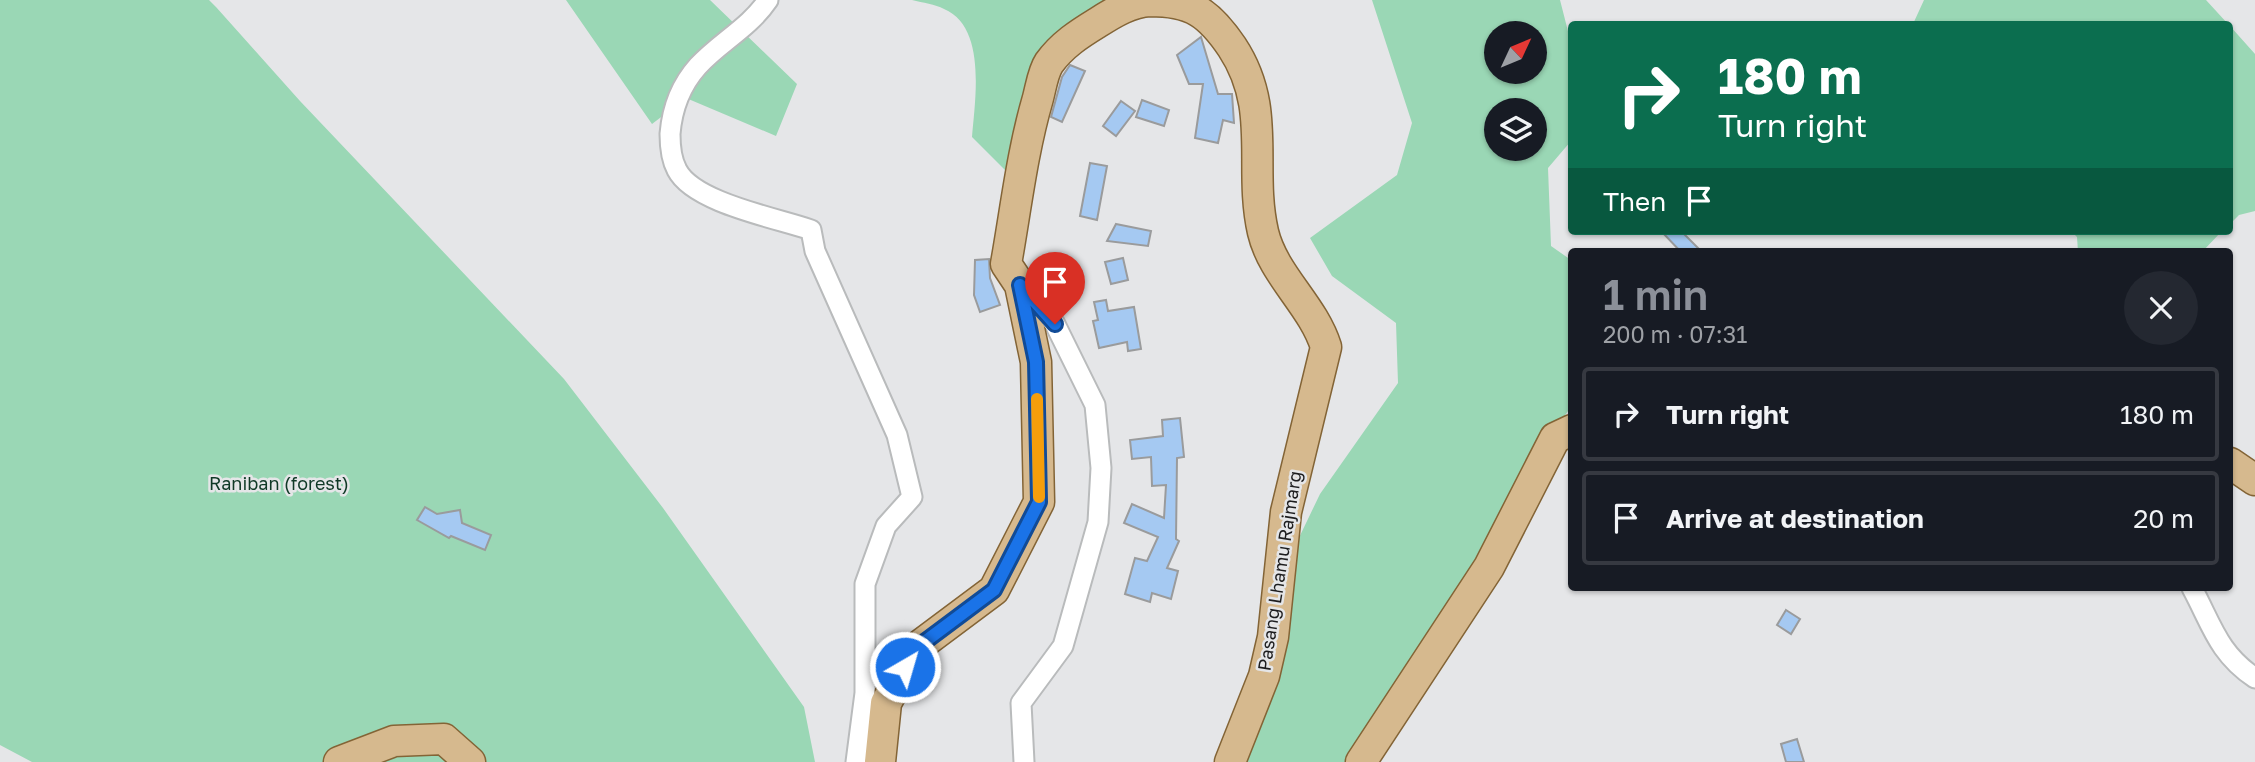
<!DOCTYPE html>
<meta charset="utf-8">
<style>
body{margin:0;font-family:"Golos Text",sans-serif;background:#242831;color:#f1f3f6;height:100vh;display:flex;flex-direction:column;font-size:26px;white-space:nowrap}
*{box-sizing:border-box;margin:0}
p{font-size:23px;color:#9ea1a6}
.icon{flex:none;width:38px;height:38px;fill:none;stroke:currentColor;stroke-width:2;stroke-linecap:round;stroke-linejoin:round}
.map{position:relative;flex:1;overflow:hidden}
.sheet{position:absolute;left:1568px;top:248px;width:665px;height:343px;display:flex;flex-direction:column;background:#171b24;border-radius:7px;box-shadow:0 2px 5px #0004}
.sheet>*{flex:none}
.hud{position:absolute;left:1568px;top:21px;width:665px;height:214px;border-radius:7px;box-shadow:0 2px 5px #0004;background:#0b6e4f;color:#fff;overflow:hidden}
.needle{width:46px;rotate:46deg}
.tools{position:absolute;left:1484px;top:21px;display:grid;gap:14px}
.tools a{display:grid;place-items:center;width:63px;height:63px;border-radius:50%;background:#171b24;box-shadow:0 2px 5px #0004;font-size:35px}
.pin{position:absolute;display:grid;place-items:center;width:60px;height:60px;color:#fff;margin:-72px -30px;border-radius:50% 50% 50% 0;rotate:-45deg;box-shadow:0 0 7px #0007}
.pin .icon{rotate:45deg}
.me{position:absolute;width:77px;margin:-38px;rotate:38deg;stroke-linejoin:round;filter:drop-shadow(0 0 5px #0008)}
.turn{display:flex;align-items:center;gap:24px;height:147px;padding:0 35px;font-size:32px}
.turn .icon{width:91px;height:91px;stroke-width:2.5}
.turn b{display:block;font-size:49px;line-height:60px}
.then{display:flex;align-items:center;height:66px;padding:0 35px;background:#0003;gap:14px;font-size:26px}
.round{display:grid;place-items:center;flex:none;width:74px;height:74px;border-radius:37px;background:#242831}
.headline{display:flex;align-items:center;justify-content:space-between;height:119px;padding:0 35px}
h1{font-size:42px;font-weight:600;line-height:52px;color:#8c9099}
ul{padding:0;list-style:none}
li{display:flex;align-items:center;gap:21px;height:94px;margin:0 14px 10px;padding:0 21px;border:4px solid #363941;border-radius:7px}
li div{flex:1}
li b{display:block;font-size:26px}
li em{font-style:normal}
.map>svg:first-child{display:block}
.green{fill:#9ad7b5;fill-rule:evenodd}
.building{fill:#a5c9f2;stroke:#9a9b9c;stroke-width:2}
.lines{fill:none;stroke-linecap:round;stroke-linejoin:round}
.minor-casing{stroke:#b9bbbc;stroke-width:23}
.primary-casing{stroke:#836436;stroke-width:33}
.minor{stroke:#fff;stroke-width:19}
.primary{stroke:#d6b98e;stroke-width:30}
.route-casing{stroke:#114b97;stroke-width:18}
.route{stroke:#1a73e8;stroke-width:12}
.slow{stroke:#f59e0b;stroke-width:12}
.labels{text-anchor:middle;stroke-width:5;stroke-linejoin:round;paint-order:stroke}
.park-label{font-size:18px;fill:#0f3926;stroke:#e5e6e8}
.street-label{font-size:18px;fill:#1d1d1e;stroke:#e5e6e8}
</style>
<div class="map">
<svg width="2255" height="762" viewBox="0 0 2255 762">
<rect width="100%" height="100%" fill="#e5e6e8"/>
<path class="green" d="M0,0H209L216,7L300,101L564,379L663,508L804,707L815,762H32L0,745Z
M566,0H710L797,84L776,136L686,98L652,124Z
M912,0H1119L1064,33L1009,174L972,137C975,100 987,27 944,9C935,4 923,3 912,0Z
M1372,0H1560L1571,43V141L1548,168L1551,246L1571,260V407L1516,481L1481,570L1352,762H1240L1295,546L1320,494L1398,383L1396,323L1332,276L1310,238L1397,175L1412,123ZM1496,33H1535V72H1496ZM1496,110H1535V149H1496Z
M1924,0H2206L2228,24H1913Z
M2230,26L2255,54V211L2239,215L2230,224Z
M2071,231H2222L2202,252H2078L2077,237Z"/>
<path class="building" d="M1201,37L1218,94H1232L1234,123L1223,120L1218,143L1195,138L1203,84H1189L1177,55Z
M1070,65L1085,71L1062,122L1051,117L1062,77Z
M1142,100L1169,110L1164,126L1136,117Z
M1121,101L1135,111L1116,136L1103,126Z
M1090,163L1107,166L1097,220L1080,216Z
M1116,224L1151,231L1148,246L1107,241Z
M1661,231H1681L1702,252H1681Z
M1123,258L1128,280L1111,284L1105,262Z
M989,259L990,278L1000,305L980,312L974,295L975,260Z
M1106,300L1108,311L1134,307L1141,349L1128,351L1127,342L1099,348L1093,321L1098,320L1094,302Z
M1180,418L1184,457L1177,458L1176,539L1179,541L1167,568L1178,571L1171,599L1152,593L1150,602L1125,594L1135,558L1147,561L1158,537L1124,523L1132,504L1164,518L1166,485L1152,486L1151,457L1132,459L1130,440L1163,436L1162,420Z
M425,507L437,514L460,510L462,523L491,535L485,550L451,536L449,538L417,520Z
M1786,610L1800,619L1791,634L1777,625Z
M1797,739L1804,762H1786L1781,744Z"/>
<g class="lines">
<defs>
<path id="minor" d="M768,0C749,28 720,42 698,66C681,85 672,109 670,134C670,146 671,159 677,170C694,203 777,218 811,230L815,251L897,435L912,497L886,526L865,584V693L856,762
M1023,288L1055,324L1095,405L1101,468L1098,522L1063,646L1021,703L1024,762
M2192,588C2212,625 2218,653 2255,678"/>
<path id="primary" d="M2230,463L2255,480
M339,762L394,741L444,739L470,762
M880,762L886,703L915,649L994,590L1039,502L1036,362L1020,285L1006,264C1016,208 1022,153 1038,98C1041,87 1043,72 1049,63C1062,45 1079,34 1097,23C1114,12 1131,2 1150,1C1192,1 1209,13 1232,47C1273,109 1248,166 1263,232C1273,275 1313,305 1326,347L1286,512L1273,637L1264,676L1230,762
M1361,762L1489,567L1555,438L1572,430"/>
</defs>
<use href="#minor" class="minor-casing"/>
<use href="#primary" class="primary-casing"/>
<use href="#minor" class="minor"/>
<use href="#primary" class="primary"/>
</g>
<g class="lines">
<defs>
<path id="route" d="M905,667L915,649L994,590L1039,502L1036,362L1020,285L1055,324"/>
</defs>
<use href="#route" class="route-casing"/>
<use href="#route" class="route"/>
<path class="slow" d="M1037,399L1039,497"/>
</g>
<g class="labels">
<g class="park-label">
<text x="279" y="490">Raniban (forest)</text>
</g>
<g class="street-label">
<text transform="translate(1280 571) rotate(-81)" y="6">Pasang Lhamu Rajmarg</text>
</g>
</g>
</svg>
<div class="tools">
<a><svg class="needle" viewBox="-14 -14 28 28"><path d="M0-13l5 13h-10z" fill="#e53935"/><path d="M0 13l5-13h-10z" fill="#9ea1a6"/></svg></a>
<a><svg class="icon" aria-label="layers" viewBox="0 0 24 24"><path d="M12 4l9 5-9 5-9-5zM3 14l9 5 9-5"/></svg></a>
</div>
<div class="pin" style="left:1055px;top:324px;background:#d93025"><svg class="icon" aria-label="arrive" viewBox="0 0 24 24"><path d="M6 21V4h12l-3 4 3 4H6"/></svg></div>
<svg class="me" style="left:905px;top:667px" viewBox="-20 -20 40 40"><circle r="17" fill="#1a73e8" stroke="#fff" stroke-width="3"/><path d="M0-11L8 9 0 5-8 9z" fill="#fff"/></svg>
<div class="hud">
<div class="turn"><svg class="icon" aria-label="right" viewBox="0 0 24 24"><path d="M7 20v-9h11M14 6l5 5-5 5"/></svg><div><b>180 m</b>Turn right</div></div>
<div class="then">Then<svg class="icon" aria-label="arrive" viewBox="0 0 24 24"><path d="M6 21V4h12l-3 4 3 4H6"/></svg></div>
</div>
<section class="sheet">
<div class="headline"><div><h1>1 min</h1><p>200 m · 07:31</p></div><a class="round"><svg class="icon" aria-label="close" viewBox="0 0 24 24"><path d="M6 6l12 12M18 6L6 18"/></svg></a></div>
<ul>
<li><svg class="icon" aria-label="right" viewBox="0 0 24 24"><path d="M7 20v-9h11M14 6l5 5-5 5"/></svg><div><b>Turn right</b></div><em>180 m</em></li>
<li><svg class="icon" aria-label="arrive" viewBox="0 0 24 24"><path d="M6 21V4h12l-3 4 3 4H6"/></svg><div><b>Arrive at destination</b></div><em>20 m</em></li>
</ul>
</section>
</div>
